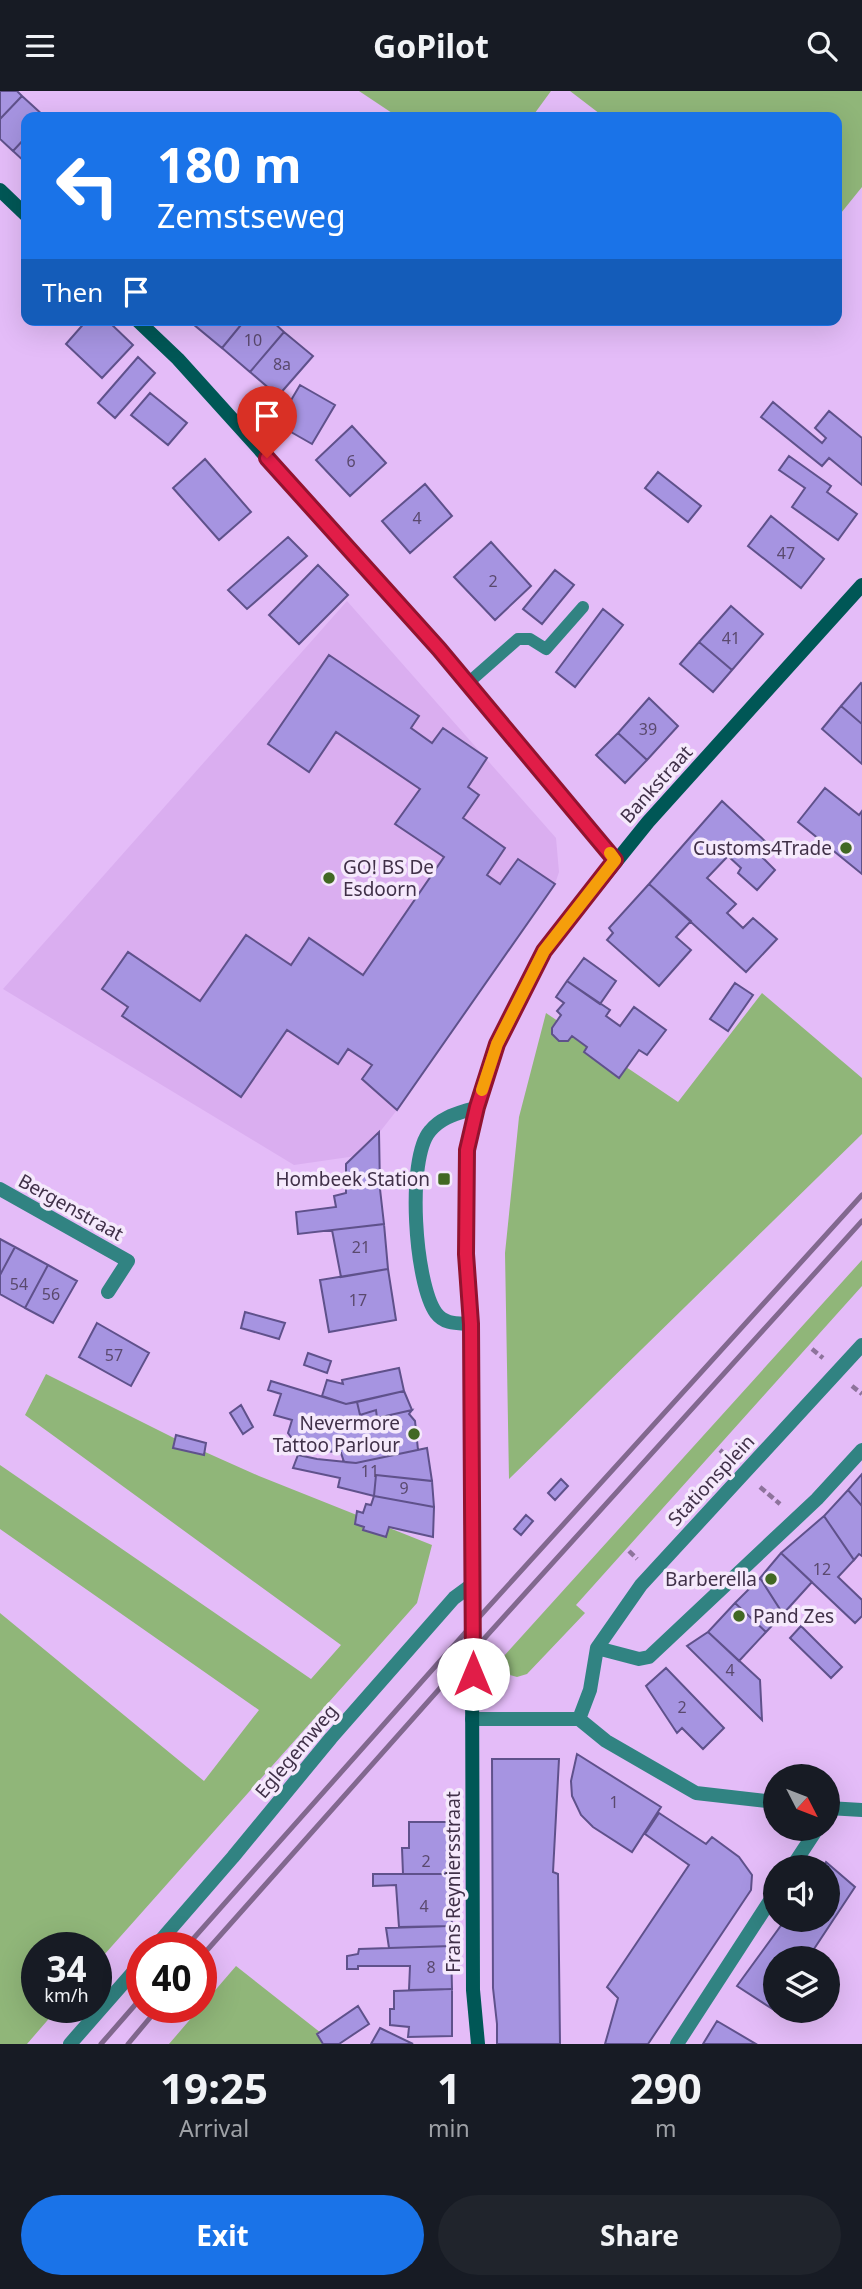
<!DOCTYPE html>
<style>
body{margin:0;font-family:"Noto Sans",sans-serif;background:#20242c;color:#f1f3f6;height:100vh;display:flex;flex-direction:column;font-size:26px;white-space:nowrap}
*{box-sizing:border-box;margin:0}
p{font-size:23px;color:#9ea1a6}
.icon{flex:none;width:38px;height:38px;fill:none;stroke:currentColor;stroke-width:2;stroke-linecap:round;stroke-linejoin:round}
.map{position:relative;height:1953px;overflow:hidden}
.side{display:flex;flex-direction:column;background:#171b24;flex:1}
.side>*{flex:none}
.banner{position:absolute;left:21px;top:21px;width:821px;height:214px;border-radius:14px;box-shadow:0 7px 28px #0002;background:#1a73e8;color:#fff;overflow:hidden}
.needle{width:46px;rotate:132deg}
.buttons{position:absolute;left:763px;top:1673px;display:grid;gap:14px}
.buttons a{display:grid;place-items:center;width:77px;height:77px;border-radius:50%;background:#171b24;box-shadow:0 7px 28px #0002;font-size:35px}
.speed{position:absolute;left:21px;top:1841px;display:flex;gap:14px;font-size:35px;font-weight:700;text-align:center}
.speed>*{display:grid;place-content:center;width:91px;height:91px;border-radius:50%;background:#171b24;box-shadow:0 7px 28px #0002;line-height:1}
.speed small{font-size:18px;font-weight:400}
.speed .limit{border:10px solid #d22;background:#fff;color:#111}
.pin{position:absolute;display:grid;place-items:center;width:60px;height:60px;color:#fff;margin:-72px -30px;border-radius:50% 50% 50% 0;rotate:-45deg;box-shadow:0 0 7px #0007}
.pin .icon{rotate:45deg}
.me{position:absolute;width:77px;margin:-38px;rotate:0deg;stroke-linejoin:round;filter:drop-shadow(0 0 5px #0008)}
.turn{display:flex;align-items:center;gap:24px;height:147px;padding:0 21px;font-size:32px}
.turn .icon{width:91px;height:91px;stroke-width:2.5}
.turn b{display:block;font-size:49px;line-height:60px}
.then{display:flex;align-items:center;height:66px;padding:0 21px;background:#0003;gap:14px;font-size:26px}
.eta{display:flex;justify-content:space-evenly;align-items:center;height:119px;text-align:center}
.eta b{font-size:42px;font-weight:700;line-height:49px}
.action{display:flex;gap:14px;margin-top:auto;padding:14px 21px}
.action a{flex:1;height:80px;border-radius:42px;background:#1a73e8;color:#fff;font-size:28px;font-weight:700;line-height:80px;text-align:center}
.action a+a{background:#20242c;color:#f1f3f6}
header{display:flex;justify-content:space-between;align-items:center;height:91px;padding:0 21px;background:#171b24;font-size:32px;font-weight:700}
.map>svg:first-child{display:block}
.built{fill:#daaef0}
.green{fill:#90b679}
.building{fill:#a694e1;stroke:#5f518b;stroke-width:2}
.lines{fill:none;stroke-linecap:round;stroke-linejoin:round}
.path{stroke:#8e739c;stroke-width:4.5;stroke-dasharray:7 3.5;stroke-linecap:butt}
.lane{stroke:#318382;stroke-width:12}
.street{stroke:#318382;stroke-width:14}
.secondary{stroke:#005756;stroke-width:14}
.rail{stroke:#82688f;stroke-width:5}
.route-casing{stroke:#92132f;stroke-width:18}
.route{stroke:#e11d48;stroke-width:12}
.slow{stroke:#f59e0b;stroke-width:12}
.poi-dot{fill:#416823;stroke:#f5e9fc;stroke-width:2.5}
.labels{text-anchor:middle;stroke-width:7;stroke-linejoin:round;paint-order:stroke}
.number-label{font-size:16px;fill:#5a496e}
.street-label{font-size:19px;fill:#403048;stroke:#f5e9fc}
.poi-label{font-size:19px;fill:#403048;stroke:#f5e9fc;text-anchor:end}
</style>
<header><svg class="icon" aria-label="menu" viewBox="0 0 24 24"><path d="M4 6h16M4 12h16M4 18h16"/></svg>GoPilot<svg class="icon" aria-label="search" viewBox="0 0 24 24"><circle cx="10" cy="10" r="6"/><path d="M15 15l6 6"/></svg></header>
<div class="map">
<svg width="862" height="1953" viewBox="0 0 862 1953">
<rect width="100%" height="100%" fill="#e4bcf8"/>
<path class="built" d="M347,510L556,747L559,781L555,793L397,1019L379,1042L356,1065L294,1074L3,898Z"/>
<path class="green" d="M359,0H551L532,26H398Z
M570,0H862V96L837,127L836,26H604Z
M762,902L862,987V1043L509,1388L505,1162L519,1026L546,922L678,1011Z
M862,1169V1195L576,1514L585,1522L527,1583L517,1586L510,1584L504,1565Z
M46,1283L176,1348L259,1385L432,1454L417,1512L96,1873V1857H37V1916H59L27,1953H0V1522L204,1690L259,1619L0,1438V1374L311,1588L341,1554L25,1324Z
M236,1875L335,1953H169Z"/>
<path class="building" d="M0,0H17L22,5L0,28Z
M22,5L45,26H26V46L13,60L0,48V28Z
M26,46V72L13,60Z
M87,229H107L133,254L102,287L66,253Z
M196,229H245L222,257L193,233Z
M245,229H271L284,241L250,281L222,257Z
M284,241L313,265L278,305L250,281Z
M138,266L155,282L115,327L98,312Z
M300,294L335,314L312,353L277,333Z
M150,302L187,332L168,354L131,324Z
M773,311L822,352L826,347L815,337L829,320L862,347V394L829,367L822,375L761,326Z
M352,335L386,372L350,405L316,369Z
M789,365L831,395L827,401L857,423L838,449L792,416L805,397L779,379Z
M205,368L251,421L219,449L173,397Z
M658,381L701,415L688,431L645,397Z
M425,393L452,425L410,462L382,430Z
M771,425L824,468L801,497L748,455Z
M288,446L307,465L247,518L228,499Z
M491,451L531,495L495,529L454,486Z
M318,474L348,504L299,553L269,524Z
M555,479L574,494L542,533L523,518Z
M731,515L763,543L732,579L699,551Z
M603,518L623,534L575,596L556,581Z
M699,551L732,579L713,601L680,573Z
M329,564L419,625L411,637L432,652L443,637L487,667L468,696L479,704L463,727L505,757L487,784L500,793L518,768L555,793L397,1019L362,988L372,974L348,958L338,973L287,939L241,1006L122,925L128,916L102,898L128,861L200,910L246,844L291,874L309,847L363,884L444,766L395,733L420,698L336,641L309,681L268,653Z
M861,592L862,593V633L841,615Z
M649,607L678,635L647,669L618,642Z
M841,615L862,633V673L822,638Z
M618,642L647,669L625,692L596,664Z
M825,697L859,724L862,720V783L798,731Z
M722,710L766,751L757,761L775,779L757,799L738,782L741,777L728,765L707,787L736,813L727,822L743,837L753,827L777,848L746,881L649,793Z
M649,793L691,830L676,846L691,859L659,895L607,849L613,842L609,837Z
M584,867L616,890L600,913L567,890Z
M567,890L610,919L606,925L620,935L634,916L666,939L647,964L639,959L619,987L584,961L587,956L572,945L568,950H559L552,943V937L561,924L557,920L564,912L556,906Z
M735,892L753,904L728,940L710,928Z
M379,1041L380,1098L384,1133L298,1143L296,1121L336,1116L334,1105L346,1102V1073Z
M384,1133L388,1178L341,1186L332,1139Z
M0,1148L15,1156L0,1184Z
M15,1156L48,1174L25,1217L0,1203V1184Z
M48,1174L77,1190L53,1232L25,1217Z
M388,1178L396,1229L329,1241L320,1189Z
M245,1221L285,1232L279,1248L241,1237Z
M97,1232L149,1262L131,1295L79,1266Z
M308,1262L331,1270L327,1282L304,1274Z
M399,1277L404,1300L346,1313L322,1305L327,1289L343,1293L342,1289Z
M271,1290L346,1313L357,1311L360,1324L376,1319L377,1327L412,1319L409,1323L415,1330L418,1359L356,1372L344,1371L341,1362L307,1357L306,1348L291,1346L288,1342L292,1329L274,1324L281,1303L268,1299Z
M404,1300L412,1319L377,1327L376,1319L360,1324L357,1311Z
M241,1314L253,1336L243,1343L230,1322Z
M176,1344L206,1352L204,1364L173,1357Z
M427,1357L432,1390L376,1384L374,1405L338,1396L340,1387L293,1377L298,1364L317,1368L356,1372Z
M862,1383V1415L848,1399Z
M376,1384L432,1390L434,1416L374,1405Z
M561,1388L568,1395L555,1409L548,1402Z
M848,1399L862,1415V1465L859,1463L854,1469L824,1425Z
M374,1405L434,1416L433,1446L389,1436L386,1446L363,1439L364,1436L355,1433L357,1420L363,1422L366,1413L371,1414Z
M526,1424L533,1430L521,1444L514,1438Z
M824,1425L854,1469L838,1486L862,1509V1525L855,1532L781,1462Z
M781,1462L812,1491L783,1523L760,1487Z
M760,1487L783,1523L766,1541L735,1512Z
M735,1512L766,1541L739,1570L708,1541Z
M801,1535L842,1576L831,1587L790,1547Z
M708,1541L760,1589L762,1629L687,1555Z
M666,1577L724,1637L703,1658L682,1637L677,1642L646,1595Z
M577,1663L661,1716L632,1761L593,1736L581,1724L572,1705L571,1690Z
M492,1668H559L553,1781L558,1783L560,1953H497V1933L493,1897Z
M659,1722L706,1753L712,1746L739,1766L752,1784L751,1799L648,1953H605L618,1907L607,1896L689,1774L645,1743Z
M409,1731H449V1783H403L402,1757H409Z
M826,1771L855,1796L808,1867H775L774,1919L737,1895L785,1829H828V1776H823Z
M373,1783H449L452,1835L399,1836L396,1794L373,1795Z
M452,1835L451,1855L389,1857L386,1837Z
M451,1855L452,1898L409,1899L410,1875H358V1878H347V1865L358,1863L359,1858Z
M452,1898V1945L408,1946L409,1936L390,1934V1918H394V1900Z
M358,1915L369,1933L339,1953H323L317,1943Z
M717,1930L756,1953H703Z
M380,1937L413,1953H371Z"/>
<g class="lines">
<path class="path" d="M812,1258L823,1267
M852,1295L862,1303
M720,1359L728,1366
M760,1396L780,1413
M629,1460L637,1468"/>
<path class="lane" d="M468,592L518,548H530L546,558L583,516"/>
<path class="street" d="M0,1098L128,1170L108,1201
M471,1233C458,1232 445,1234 436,1222C415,1193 406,1068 430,1040C442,1025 460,1022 477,1016
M597,1557L639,1568L649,1566L817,1408L862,1359
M472,1628H579
M579,1628L590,1599L597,1557L641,1494L862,1254
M579,1628L606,1650L696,1702L775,1711
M828,1717L862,1719
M792,1776L817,1738
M154,1857L233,1766L331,1647L454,1507L473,1493
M70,1953L142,1871
M677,1953L775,1802"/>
<path class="secondary" d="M0,99L26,124
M137,229L178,268L410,525L615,769
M478,1953L473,1899L471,1233L466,1163L467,1059L477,1016L497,953L544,860L648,731L862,494"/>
<path class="rail" d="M185,1857L472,1534L862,1104
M201,1866L473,1560L862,1130
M101,1953L142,1906
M128,1953L159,1916"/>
</g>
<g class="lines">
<defs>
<path id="route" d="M267,367L439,558L615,769L544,860L497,953L477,1016L467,1059L466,1163L471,1233L473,1583"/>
</defs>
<use href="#route" class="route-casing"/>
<use href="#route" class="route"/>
<path class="slow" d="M482,999L497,953L544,860L615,769L610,762"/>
</g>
<g class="poi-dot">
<circle cx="846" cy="757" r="7"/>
<circle cx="329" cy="787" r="7"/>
<rect x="437" y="1081" width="14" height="14" rx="3.5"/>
<circle cx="414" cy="1343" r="7"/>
<circle cx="771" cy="1488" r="7"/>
<circle cx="739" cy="1525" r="7"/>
</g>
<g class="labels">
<g class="number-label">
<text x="253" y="255">10</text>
<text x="282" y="279">8a</text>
<text x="351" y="376">6</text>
<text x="417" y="433">4</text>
<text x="786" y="468">47</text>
<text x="493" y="496">2</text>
<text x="731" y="553">41</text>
<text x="648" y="644">39</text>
<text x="361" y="1162">21</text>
<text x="19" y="1199">54</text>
<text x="51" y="1209">56</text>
<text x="358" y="1215">17</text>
<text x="114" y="1270">57</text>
<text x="370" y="1386">11</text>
<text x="404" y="1403">9</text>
<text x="822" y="1484">12</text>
<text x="730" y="1585">4</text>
<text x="682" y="1622">2</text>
<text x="614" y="1717">1</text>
<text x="426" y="1776">2</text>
<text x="424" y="1821">4</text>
<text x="431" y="1882">8</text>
</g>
<g class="street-label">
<text transform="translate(656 693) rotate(-48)" y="7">Bankstraat</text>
<text transform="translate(71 1116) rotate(29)" y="7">Bergenstraat</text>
<text transform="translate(711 1389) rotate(-47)" y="7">Stationsplein</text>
<text transform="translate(296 1660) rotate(-50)" y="7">Eglegemweg</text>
<text transform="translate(453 1791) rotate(-90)" y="7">Frans Reyniersstraat</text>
</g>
<g class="poi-label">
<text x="832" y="764">Customs4Trade</text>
<text x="343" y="783" text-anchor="start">GO! BS De<tspan x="343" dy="22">Esdoorn</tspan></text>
<text x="430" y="1095">Hombeek Station</text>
<text x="400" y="1339">Nevermore<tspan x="400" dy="22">Tattoo Parlour</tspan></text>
<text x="757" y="1495">Barberella</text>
<text x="753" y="1532" text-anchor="start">Pand Zes</text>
</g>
</g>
</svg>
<div class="buttons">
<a><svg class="needle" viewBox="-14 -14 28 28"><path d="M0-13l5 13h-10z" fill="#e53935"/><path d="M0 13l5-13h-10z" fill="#9ea1a6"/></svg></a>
<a><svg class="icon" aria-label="sound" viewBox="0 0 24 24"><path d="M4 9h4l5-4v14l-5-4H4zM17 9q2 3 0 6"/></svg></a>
<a><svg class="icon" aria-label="layers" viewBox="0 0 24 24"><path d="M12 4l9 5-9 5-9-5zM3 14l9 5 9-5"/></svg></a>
</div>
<div class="speed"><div>34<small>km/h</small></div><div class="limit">40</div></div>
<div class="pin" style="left:267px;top:367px;background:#d93025"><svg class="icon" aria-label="arrive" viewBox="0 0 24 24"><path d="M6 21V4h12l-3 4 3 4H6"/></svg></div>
<svg class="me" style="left:473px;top:1583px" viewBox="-20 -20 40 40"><circle r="19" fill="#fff"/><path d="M0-13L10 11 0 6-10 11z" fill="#e11d48"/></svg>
<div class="banner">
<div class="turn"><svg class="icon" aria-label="left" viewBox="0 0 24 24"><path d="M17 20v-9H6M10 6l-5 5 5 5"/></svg><div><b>180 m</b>Zemstseweg</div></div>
<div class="then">Then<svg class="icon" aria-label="arrive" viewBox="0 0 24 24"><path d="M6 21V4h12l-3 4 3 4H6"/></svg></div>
</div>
</div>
<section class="side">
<div class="eta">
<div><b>19:25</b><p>Arrival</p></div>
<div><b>1</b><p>min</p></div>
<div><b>290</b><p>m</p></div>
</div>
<div class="action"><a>Exit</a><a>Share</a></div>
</section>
